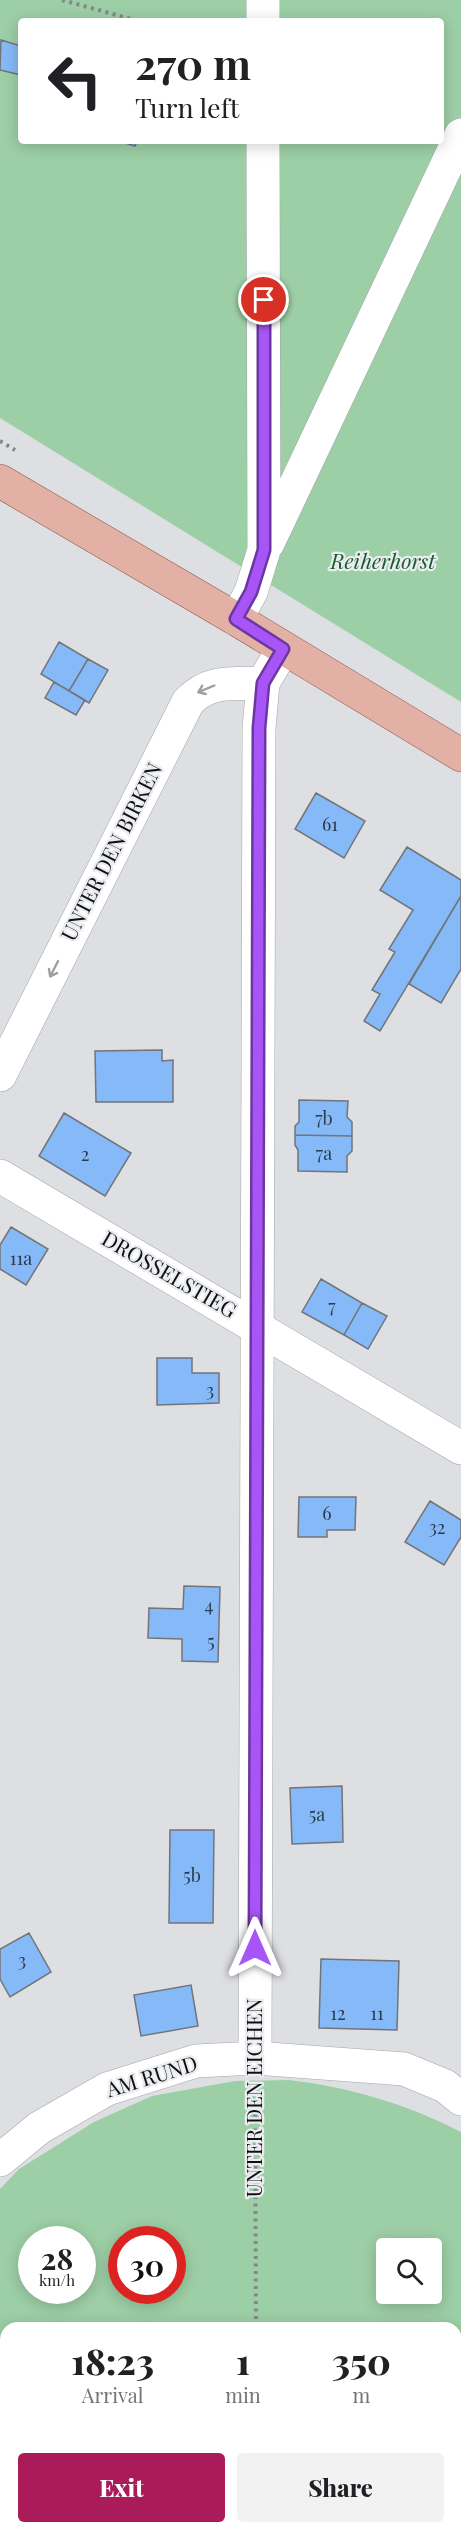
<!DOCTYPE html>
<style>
body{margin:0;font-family:"Playfair Display",serif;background:#f2f2f2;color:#202124;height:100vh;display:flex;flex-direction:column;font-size:22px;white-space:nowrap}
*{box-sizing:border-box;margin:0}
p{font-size:20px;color:#757577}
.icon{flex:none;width:33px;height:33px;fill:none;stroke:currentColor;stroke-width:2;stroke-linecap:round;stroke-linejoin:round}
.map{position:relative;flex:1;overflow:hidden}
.panel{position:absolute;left:0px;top:2322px;width:462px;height:212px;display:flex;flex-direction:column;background:#fff;border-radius:18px 18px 0 0;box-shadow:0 3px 15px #0003}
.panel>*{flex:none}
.banner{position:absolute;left:18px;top:18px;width:426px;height:126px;border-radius:6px;box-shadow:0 3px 15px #0003;background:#fff;color:#202124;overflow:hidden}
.controls{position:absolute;left:376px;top:2238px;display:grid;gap:12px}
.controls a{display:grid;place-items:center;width:66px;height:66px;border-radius:6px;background:#fff;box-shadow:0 3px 15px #0003;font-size:30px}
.speed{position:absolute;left:18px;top:2226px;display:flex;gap:12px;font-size:30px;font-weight:700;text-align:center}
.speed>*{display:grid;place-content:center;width:78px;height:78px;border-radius:50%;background:#fff;box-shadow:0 3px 15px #0003;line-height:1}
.speed small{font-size:15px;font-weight:400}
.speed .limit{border:9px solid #d22;background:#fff;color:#111}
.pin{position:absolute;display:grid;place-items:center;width:51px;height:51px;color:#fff;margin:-26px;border:3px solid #fff;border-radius:50%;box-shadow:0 2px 6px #0007}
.me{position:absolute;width:66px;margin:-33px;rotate:0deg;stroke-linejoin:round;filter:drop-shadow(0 0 4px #0008)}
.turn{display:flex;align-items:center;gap:21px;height:126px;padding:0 18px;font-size:27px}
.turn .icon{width:78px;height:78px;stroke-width:2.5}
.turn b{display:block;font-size:42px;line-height:51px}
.eta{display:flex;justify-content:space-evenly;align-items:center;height:102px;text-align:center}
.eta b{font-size:36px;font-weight:800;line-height:42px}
.button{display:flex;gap:12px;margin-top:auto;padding:12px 18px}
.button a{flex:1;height:69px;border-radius:6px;background:#a91b59;color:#fff;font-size:24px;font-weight:800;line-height:69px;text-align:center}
.button a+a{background:#f2f2f2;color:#202124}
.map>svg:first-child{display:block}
.green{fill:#9dcfa6;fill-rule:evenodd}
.building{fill:#85b9f7;stroke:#737477;stroke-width:1.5}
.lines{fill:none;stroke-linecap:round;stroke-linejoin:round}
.minor-casing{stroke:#a3a5a7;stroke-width:34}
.major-casing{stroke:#8b5649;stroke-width:34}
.path{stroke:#858789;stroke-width:4;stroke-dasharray:3 4.5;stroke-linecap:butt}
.minor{stroke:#fff;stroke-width:33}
.major{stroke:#e2b0a4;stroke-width:33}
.oneway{stroke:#9f9f9f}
.route-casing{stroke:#6d37a1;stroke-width:15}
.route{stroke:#a855f7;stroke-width:10}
.labels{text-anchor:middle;stroke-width:4.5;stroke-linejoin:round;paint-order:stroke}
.number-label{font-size:18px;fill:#2c3a4a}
.park-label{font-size:21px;font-style:italic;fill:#145e2c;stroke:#eaecef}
.street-label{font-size:21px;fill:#0e0f10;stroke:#eaecef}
</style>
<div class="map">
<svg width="461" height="2533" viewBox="0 0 461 2533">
<rect width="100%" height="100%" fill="#dddfe2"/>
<path class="green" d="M0,0H461V702L0,418ZM21,21H441V141H21Z
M289,2080C349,2087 407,2104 461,2132V2533H0V2189L19,2169L94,2122L152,2096L235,2081ZM32,2240H82V2290H32ZM122,2240H172V2290H122ZM387,2248H432V2294H387ZM6,2328H456V2528H6Z"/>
<path class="building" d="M1,40L21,46V75L0,70Z
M119,141H137L135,146Z
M59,642L88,659L69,691L41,674Z
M88,659L108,670L89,703L69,691Z
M54,682L85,700L76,715L45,698Z
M316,793L365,821L344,858L295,829Z
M407,847L461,880V896L380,1031L364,1021L380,994L372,990L395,952L389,949L413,910L380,890Z
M461,896V969L441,1003L409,984Z
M162,1050V1061L173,1060V1102H96L95,1051Z
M299,1100L348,1101L347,1117L352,1122V1136L295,1135V1126L299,1122Z
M64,1113L131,1153L105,1196L39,1156Z
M295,1135L352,1136V1151L347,1156V1172L298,1171V1150L295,1145Z
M11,1227L48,1249L26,1285L0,1269V1245Z
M321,1279L362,1303L344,1335L302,1312Z
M362,1303L387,1316L368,1349L344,1335Z
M157,1358H192V1373H219V1403L157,1405Z
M299,1497H356L355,1530H327V1537H298Z
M430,1501L461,1520V1537L444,1565L405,1542Z
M184,1586L220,1587L218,1662L182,1661V1639L148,1638L149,1608L183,1609Z
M342,1786L343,1842L292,1844L290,1788Z
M170,1830H214L213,1923H169Z
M29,1933L51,1972L10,1997L0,1979V1949Z
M321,1959L399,1961L397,2030L319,2028Z
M191,1985L198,2026L141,2036L134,1995Z"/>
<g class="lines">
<defs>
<path id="minor" d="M263,0V21
M268,543L461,135
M236,619L251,592L264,550L263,141
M0,1075L188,702C209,679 234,684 263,683
M0,1176L461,1448
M255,2058L259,728L263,683L283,649
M0,2160L39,2128L107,2089L196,2061L255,2058L404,2069L445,2086L461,2099"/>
<path id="major" d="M0,481L236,619L461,755"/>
</defs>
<use href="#minor" class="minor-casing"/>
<use href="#major" class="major-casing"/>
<path class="path" d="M62,0L138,21
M0,441L15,450
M255,2091L256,2328
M0,2504L6,2507
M48,2528L59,2533
M257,2528V2533"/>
<use href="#minor" class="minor"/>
<use href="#major" class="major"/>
</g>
<defs><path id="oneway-shaft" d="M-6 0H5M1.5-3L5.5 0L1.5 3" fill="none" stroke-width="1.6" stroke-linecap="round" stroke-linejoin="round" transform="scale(1.5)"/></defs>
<g class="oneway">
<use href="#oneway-shaft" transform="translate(206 689) rotate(157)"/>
<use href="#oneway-shaft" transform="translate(54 969) rotate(117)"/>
</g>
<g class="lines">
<defs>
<path id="route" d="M255,1948L259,728L263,683L283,649L236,619L251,592L264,550V300"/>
</defs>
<use href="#route" class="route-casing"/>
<use href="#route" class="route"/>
</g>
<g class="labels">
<g class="number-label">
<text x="330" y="831">61</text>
<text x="324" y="1125">7b</text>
<text x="324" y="1160">7a</text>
<text x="85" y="1161">2</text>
<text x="21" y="1265">11a</text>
<text x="332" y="1313">7</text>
<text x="210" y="1397">3</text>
<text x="327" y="1520">6</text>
<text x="437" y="1534">32</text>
<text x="209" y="1612">4</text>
<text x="211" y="1648">5</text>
<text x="317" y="1821">5a</text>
<text x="192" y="1882">5b</text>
<text x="22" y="1967">3</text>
<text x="338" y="2020">12</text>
<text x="377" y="2020">11</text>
</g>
<g class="park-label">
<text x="383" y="569">Reiherhorst</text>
</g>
<g class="street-label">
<text transform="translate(112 852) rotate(-63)" y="7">UNTER DEN BIRKEN</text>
<text transform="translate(169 1275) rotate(30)" y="7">DROSSELSTIEG</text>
<text transform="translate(152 2077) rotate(-17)" y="7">AM RUND</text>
<text transform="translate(255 2098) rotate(-90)" y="7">UNTER DEN EICHEN</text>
</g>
</g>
</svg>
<div class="controls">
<a><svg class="icon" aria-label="search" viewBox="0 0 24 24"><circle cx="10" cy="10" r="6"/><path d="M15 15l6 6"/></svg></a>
</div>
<div class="speed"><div>28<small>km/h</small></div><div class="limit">30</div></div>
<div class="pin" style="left:264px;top:300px;background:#d93025"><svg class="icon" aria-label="arrive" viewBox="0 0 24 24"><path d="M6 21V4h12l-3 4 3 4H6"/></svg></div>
<svg class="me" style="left:255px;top:1948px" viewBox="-20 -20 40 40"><path d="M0-17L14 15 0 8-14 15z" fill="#a855f7" stroke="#fff" stroke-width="4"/></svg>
<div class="banner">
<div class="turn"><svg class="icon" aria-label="left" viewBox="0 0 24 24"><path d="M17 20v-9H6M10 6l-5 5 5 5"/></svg><div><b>270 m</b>Turn left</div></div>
</div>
<section class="panel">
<div class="eta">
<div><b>18:23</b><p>Arrival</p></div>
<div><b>1</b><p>min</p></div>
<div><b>350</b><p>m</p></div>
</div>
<div class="button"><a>Exit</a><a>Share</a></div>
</section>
</div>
